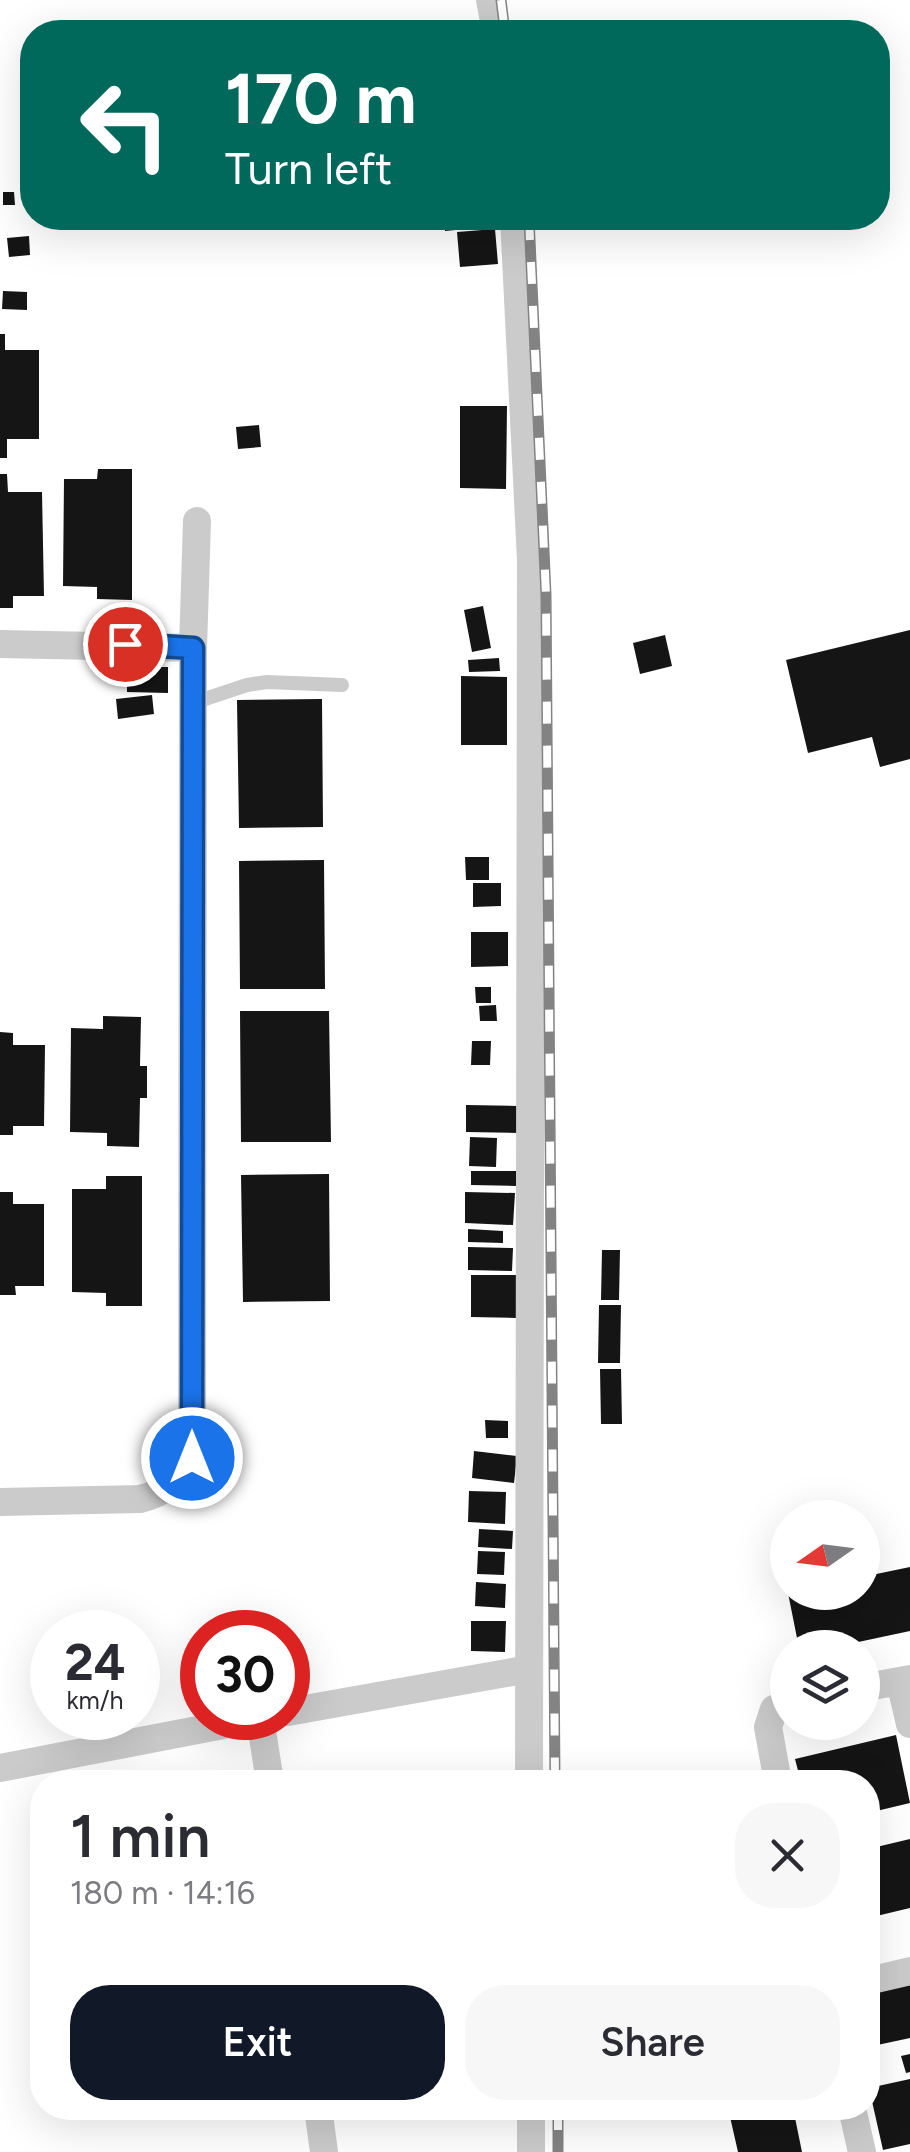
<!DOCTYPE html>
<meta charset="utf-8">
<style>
body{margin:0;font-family:Figtree,sans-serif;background:#f7f7f7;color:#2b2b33;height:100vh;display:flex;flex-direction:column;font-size:38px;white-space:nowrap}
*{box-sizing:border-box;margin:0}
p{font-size:32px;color:#7c7c81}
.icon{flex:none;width:55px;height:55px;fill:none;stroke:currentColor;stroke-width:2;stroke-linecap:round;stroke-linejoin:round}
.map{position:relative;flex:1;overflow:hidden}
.side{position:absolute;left:30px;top:1770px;width:850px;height:350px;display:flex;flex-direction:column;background:#fff;border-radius:40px;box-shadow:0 10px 40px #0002}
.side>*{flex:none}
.banner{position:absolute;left:20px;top:20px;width:870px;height:210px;border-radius:40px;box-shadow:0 10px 40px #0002;background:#00695c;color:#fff;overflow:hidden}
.needle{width:65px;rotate:256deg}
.buttons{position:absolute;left:770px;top:1500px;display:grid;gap:20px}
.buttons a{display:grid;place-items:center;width:110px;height:110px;border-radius:50%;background:#fff;box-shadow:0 10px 40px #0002;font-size:50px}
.speed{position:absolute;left:30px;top:1610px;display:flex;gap:20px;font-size:50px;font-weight:700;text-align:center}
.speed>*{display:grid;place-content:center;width:130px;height:130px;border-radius:50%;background:#fff;box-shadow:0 10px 40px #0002;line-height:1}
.speed small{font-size:25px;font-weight:400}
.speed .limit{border:15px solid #d22;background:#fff;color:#111}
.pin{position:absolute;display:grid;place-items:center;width:85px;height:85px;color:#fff;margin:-42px;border:5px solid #fff;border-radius:50%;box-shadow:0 2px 10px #0007}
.me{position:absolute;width:110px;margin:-55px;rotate:0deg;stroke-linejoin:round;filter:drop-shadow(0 0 8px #0008)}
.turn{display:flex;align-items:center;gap:35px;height:210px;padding:0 40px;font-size:45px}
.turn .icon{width:130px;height:130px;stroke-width:2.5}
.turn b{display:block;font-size:70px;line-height:85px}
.round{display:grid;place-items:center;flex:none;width:105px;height:105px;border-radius:40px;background:#f7f7f7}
.summary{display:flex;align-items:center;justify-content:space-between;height:170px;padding:0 40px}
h1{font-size:60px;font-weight:600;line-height:75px}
.cta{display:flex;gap:20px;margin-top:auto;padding:20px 40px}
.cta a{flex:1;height:115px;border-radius:40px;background:#111827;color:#fff;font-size:40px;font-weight:600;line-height:115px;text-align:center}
.cta a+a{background:#f7f7f7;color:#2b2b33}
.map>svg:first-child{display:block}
.building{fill:#151515}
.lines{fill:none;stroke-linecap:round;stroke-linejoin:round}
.lane{stroke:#cbcbcb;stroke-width:14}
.street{stroke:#cbcbcb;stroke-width:28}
.rail-casing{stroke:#838383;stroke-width:11}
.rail{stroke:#fff;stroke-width:8;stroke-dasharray:22;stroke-linecap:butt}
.route-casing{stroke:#114b97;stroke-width:25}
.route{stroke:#1a73e8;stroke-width:18}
</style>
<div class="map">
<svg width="910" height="2152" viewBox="0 0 910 2152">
<rect width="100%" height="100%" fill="#fff"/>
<path class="building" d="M3,192H14L15,205H3Z
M444,218H487L488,227L445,231Z
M495,229L498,264L460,267L457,232Z
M29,236L30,255L9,257L7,238Z
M3,291L27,292V310L2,309Z
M0,334H5V350H39V439H7V458H0Z
M460,406H507L506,489L460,488Z
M259,425L261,447L238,449L236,427Z
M98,469H132V600L97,599V587L63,586L64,479H97Z
M0,474H7L8,492H42L44,596H13V608H0Z
M483,606L491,648L472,652L464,610Z
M910,630V759L880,767L872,737L808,753L786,660Z
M665,635L672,666L640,674L633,643Z
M499,658L500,671L469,672L468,660Z
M127,667H168V693L127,692Z
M461,676L507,677V745H461Z
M152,695L154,714L118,719L116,699Z
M322,699L323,827L239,828L237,700Z
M465,857H489V880H466Z
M324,860L325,989H240L239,861Z
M473,883H501V906L473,907Z
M471,932H508V966L471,967Z
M475,987H491V1003H476Z
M496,1005L497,1021H480L479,1006Z
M240,1011H329L331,1142H241Z
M103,1016L141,1017L140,1066H147V1098H140L139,1147L107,1146V1133L70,1132L71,1028L103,1029Z
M0,1032L13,1033V1045H45L44,1126H13V1135H0Z
M472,1041H491L490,1065H471Z
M466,1105L518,1106V1133L466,1132Z
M470,1137L497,1138L496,1167L469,1166Z
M471,1171H517L516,1186L471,1185Z
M329,1174L330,1301L243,1302L241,1175Z
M106,1176H142V1306H106V1293L72,1292V1189H106Z
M0,1192H13V1204H44V1286H15L16,1295H0Z
M465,1192L515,1193L513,1225L465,1223Z
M468,1229L503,1231V1243L468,1242Z
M468,1247L513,1248L512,1271L468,1270Z
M602,1250H620L619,1300H601Z
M471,1275H517L516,1318L471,1317Z
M599,1305H621L620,1363H598Z
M600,1369H621L622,1424H601Z
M485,1420L508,1421V1438H486Z
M474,1451L517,1456L514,1483L472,1478Z
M469,1491L506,1492L505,1524L468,1522Z
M479,1529L513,1531L512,1549L478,1547Z
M478,1551L505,1552L504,1575L477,1574Z
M910,1567V1631L830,1648H799L788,1593L862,1592V1577Z
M476,1582L506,1584L505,1608L475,1606Z
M471,1621H506L505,1652L471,1651Z
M896,1735L910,1803L868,1813V1782H801L795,1759Z
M910,1839V1908L868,1918V1849Z
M910,1980V2038L868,2047V1989Z
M910,2054V2072L906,2073L901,2056Z
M910,2079V2144L883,2150L869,2088Z
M728,2108H793L802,2152H738Z"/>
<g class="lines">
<path class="lane" d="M193,703L247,685L267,682L342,685"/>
<path class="street" d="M490,0L496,32
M514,218L531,560L529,1782
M0,644L193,648L192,1458C177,1481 166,1493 140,1499L0,1502
M193,648L197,521
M900,1681L910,1724
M862,1688L910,1679
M288,1712L529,1669
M260,1718L270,1782
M0,1768L260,1718
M778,1782L768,1727L774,1709L788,1704
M868,1981L910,1971
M318,2108L324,2152
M531,2108V2152
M852,2108L862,2152"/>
<defs>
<path id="rail" d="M501,0L505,32
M529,218L546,595L555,1782
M558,2108V2152"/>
</defs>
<use href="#rail" class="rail-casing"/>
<use href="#rail" class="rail"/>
</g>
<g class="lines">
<defs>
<path id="route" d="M125,644L193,648L192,1458"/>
</defs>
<use href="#route" class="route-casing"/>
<use href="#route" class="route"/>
</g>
</svg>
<div class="buttons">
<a><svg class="needle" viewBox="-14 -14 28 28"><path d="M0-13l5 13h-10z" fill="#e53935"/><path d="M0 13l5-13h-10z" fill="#7c7c81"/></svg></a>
<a><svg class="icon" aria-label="layers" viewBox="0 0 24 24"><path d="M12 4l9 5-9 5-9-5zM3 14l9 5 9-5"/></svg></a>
</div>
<div class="speed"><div>24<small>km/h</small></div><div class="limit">30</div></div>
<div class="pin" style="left:125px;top:644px;background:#d93025"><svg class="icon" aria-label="arrive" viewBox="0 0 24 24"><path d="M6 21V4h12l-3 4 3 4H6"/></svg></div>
<svg class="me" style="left:192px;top:1458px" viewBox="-20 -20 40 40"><circle r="17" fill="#1a73e8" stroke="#fff" stroke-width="3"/><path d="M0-11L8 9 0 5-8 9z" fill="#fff"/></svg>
<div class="banner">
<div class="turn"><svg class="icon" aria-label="left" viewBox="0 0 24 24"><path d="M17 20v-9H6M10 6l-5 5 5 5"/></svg><div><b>170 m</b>Turn left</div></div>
</div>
<section class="side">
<div class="summary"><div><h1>1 min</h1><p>180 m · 14:16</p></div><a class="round"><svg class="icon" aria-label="close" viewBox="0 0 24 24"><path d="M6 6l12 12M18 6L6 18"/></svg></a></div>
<div class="cta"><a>Exit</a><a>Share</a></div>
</section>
</div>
